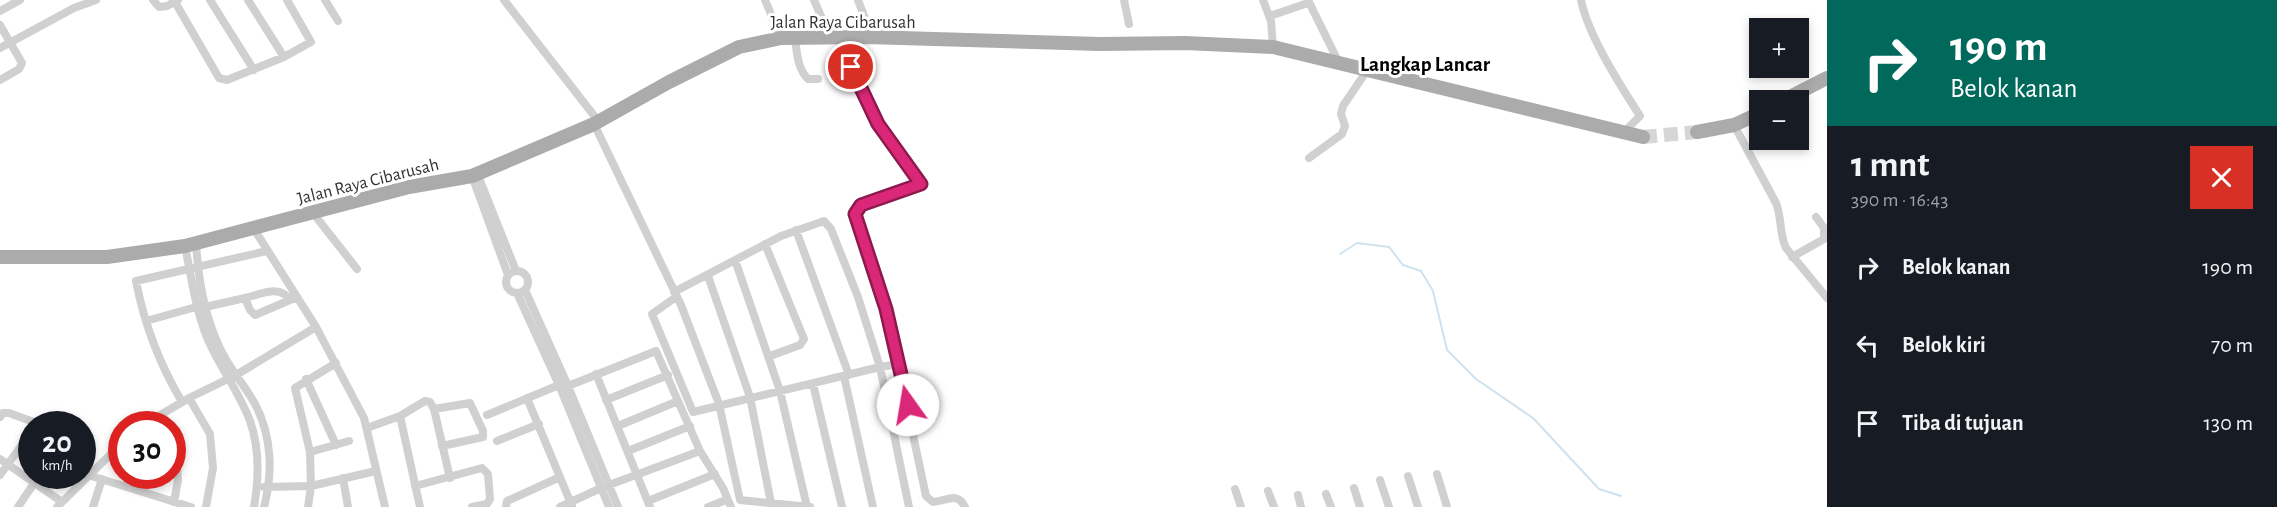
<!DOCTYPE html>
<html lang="id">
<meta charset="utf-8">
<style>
body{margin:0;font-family:"Alegreya Sans",sans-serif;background:#242831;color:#f1f3f6;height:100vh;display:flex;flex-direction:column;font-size:22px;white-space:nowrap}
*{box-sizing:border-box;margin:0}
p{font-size:20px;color:#9ea1a6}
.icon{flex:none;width:33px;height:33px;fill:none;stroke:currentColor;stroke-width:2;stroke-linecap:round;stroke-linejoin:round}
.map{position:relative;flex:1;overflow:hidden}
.sheet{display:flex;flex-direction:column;background:#171b24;width:450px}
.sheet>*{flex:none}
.banner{background:#00695c;color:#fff;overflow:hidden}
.fabs{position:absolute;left:1749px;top:18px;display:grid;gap:12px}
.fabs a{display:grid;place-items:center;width:60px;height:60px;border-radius:0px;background:#171b24;box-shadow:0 3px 9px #0003;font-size:30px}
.speed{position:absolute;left:18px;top:411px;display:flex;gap:12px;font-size:30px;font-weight:700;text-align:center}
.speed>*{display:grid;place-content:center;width:78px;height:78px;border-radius:50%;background:#171b24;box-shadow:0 3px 9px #0003;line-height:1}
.speed small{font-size:15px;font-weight:400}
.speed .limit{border:9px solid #d22;background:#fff;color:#111}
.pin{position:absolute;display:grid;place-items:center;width:51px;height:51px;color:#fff;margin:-26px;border:3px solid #fff;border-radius:50%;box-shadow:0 2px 6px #0007}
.me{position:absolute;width:66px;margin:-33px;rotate:347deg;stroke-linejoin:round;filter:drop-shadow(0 0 4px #0008)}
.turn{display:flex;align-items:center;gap:21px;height:126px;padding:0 24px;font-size:27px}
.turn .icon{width:78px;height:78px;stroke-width:2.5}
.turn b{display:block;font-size:42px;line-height:51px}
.round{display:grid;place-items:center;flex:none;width:63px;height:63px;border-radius:0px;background:#242831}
.headline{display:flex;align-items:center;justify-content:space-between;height:102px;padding:0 24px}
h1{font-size:36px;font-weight:700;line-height:45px}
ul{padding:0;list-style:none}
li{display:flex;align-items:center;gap:18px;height:78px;padding:0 24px}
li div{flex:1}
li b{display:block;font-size:22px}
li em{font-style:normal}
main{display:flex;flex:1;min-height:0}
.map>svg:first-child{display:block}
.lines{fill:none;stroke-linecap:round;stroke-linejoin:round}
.stream{stroke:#cfe2ee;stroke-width:2}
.primary-tunnel{stroke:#d6d6d6;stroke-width:14;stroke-dasharray:14 7;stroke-linecap:butt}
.street{stroke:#d0d0d0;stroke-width:8}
.primary{stroke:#ababab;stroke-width:14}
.route-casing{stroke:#8e194d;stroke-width:15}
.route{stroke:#db2777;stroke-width:10}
.labels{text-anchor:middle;stroke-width:6;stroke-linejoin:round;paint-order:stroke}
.street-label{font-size:18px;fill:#333;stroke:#fff}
.quarter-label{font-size:21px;font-weight:bold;fill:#000;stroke:#fff}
</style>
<main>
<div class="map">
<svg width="1827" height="507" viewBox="0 0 1827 507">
<rect width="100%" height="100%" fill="#fff"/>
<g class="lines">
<path class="stream" d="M1340,254L1357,243L1389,247L1403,265L1421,271L1433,291L1447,350L1476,379L1533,418L1599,489L1621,496"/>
<path class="primary-tunnel" d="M1643,137L1697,132"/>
<path class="street" d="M153,0L159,7L167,6L178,0
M210,0L254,70
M248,0L284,57
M325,0L338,21
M504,0L599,122
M765,0L781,38
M814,0L830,37
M858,0L866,21L867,37
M1124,0L1129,24
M1263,0L1271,21L1273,47
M1308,0L1339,63
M1581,0C1588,35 1620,85 1640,116L1623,133
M175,2L219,78L227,80L284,57L311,42L287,0
M0,11L20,0
M1270,16L1308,3
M0,25L22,63L19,69L0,80
M795,38C797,52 797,68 808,79H818
M840,38L878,124L921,184L861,205L855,214L886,308L926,496L933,502C947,501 957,491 965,507
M0,48L74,8L96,0
M594,124L681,305L719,404L740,500L810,507
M1734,125L1776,203C1782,217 1779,234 1786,248L1827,298
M1309,158L1342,134L1345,126L1341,114L1343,106L1368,69
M477,173L516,271
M472,176L508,275
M313,213L357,269
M254,229L316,327L364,418L385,507
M796,230L849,375
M196,243C198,277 204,314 219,346C228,367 244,384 255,404C272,436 273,473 264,507
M765,244L804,339L800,345L770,356
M185,246C191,276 195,306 206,335C218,365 239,391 250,421C260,449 259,478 254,507
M1792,257L1824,239V228L1816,217
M735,260L780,391L807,507
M506 282a11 11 0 1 1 22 0a11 11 0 1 1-22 0Z
M708,276L750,397L771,503
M525,290L568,386L618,507
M674,292L781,236L824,221L831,229L858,297L880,367L693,412L652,314L676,297
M517,293L559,385L609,507
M245,298C261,294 280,284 290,300
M205,307L245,298L250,310L255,315L297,297
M146,321L196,307
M898,364L880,367L909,507
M596,374L650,507
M844,376L873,507
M306,379L336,445
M813,384L842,507
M568,386L656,351L700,451L723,488L731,507
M189,398L210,434L213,468L206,507
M527,398L572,506
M606,400L668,375
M182,402C160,365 144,323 136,281L267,251
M434,409L470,403L483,431V437L442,446
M487,415L559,385
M400,416L420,507
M0,417L3,413H9L39,424
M145,424L189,398L236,375L316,327
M618,426L678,401
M367,428L400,416L425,401L430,402L434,409L450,478
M497,441L539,424
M628,451L690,426
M310,452L349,441
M0,459L62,502
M1437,474L1447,507
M0,475L32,431
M88,475L191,507
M1408,476L1418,507
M343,478L348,507
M1380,480L1389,507
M125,486L137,476
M415,486L482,468L488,474L490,499L487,504L472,507
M264,487L311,486L376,471
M1354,488L1360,507
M1235,489L1241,507
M1268,491L1274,507
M1326,494L1331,507
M1298,495L1301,507
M648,501L715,474
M174,502L178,480L175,434
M18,507L39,476
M57,507L122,443
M93,507L102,479
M308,507L311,486L310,452L295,388L336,363
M506,507L507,501L560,477
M560,507L601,488L700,451
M708,507L726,500"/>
<path class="primary" d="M1784,100L1827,78
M1697,132L1734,125L1760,113
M0,257H107L185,246L409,187L472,176L594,124L669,82L739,47L781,38L867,37L1100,44L1185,43L1273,47L1643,137"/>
</g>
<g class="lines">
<defs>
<path id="route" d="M851,67L878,124L921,184L861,205L855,214L886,309L908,405"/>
</defs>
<use href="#route" class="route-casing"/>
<use href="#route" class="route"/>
</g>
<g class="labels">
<g class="street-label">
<text x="843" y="28">Jalan Raya Cibarusah</text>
<text transform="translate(368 181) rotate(-14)" y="6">Jalan Raya Cibarusah</text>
</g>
<g class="quarter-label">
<text x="1425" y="71">Langkap Lancar</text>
</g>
</g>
</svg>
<div class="fabs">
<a>+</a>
<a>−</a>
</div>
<div class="speed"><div>20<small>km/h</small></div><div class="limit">30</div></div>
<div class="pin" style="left:851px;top:67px;background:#d93025"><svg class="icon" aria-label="arrive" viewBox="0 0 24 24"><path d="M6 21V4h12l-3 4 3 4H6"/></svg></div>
<svg class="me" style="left:908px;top:405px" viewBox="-20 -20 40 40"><circle r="19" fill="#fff"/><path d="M0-13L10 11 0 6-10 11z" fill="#db2777"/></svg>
</div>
<section class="sheet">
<div class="banner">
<div class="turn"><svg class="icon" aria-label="right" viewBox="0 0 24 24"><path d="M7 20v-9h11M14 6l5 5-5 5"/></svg><div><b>190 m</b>Belok kanan</div></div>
</div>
<div class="headline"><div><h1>1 mnt</h1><p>390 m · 16:43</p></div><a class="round" style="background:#d93025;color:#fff"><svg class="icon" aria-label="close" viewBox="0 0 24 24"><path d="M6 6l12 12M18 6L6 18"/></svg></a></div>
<ul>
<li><svg class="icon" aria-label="right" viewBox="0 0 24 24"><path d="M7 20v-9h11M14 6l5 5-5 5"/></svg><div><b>Belok kanan</b></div><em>190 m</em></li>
<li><svg class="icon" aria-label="left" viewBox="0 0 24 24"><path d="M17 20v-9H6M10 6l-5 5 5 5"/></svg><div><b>Belok kiri</b></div><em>70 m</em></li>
<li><svg class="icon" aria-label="arrive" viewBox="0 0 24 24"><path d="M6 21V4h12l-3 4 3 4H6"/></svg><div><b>Tiba di tujuan</b></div><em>130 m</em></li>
</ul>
</section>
</main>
